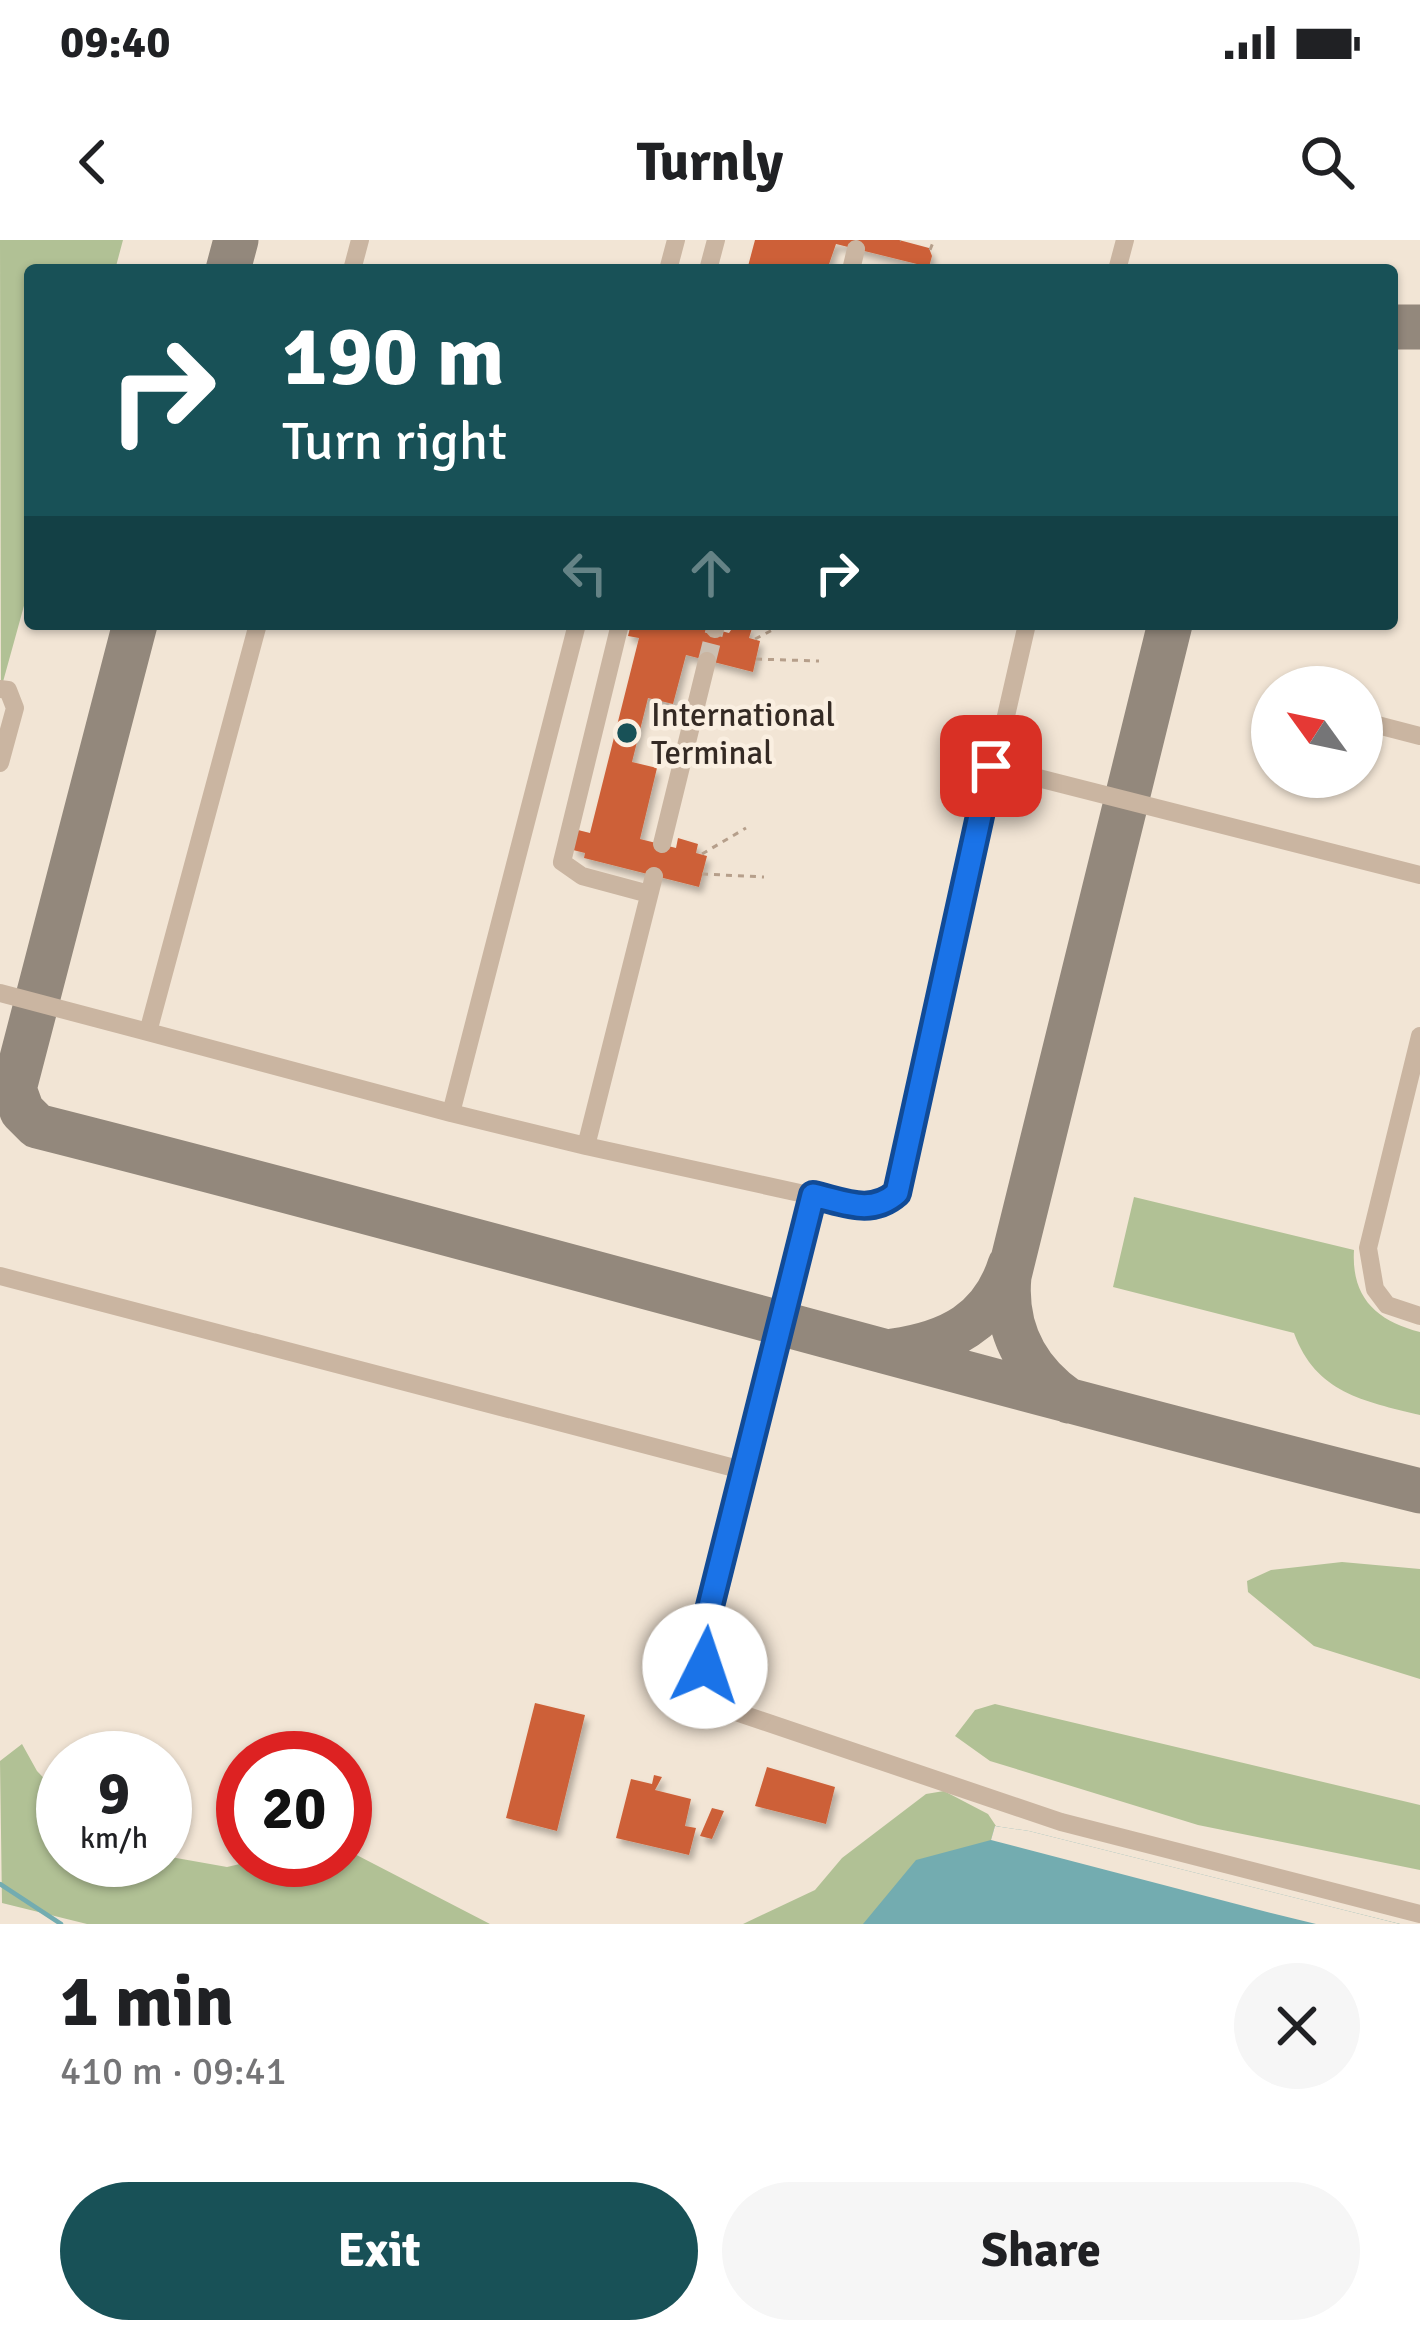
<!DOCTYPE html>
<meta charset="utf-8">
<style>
body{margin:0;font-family:Signika,sans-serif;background:#f6f6f6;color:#202124;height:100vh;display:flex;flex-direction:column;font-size:45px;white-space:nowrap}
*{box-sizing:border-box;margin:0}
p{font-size:39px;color:#757577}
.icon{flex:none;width:66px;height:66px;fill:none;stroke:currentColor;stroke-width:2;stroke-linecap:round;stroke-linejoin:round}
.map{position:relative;height:1684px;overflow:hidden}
.sheet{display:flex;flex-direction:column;background:#fff;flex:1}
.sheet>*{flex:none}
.guide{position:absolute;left:24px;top:24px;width:1374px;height:366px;border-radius:12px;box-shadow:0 3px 9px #0004;background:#185157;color:#fff;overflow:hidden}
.needle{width:78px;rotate:303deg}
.fabs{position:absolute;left:1251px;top:426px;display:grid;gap:24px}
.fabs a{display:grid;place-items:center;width:132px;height:132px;border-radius:50%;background:#fff;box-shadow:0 3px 9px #0004;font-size:60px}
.speed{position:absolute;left:36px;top:1491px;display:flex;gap:24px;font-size:60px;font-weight:700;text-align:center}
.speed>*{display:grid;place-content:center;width:156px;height:156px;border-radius:50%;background:#fff;box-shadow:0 3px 9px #0004;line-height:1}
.speed small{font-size:30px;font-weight:400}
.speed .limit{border:18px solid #d22;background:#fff;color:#111}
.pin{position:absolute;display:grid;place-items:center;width:102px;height:102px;color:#fff;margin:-51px;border-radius:24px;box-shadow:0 6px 18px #0006}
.me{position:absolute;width:132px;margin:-66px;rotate:4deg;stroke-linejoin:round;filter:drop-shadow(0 0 9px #0008)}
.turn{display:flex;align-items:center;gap:42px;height:252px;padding:0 60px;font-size:54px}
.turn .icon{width:156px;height:156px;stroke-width:2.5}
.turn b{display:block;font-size:84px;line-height:102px}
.lanes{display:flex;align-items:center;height:114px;padding:0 60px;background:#0003;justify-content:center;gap:60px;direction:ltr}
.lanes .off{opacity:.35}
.round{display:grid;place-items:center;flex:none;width:126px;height:126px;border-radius:63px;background:#f6f6f6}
.head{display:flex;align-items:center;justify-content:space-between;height:204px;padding:0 60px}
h1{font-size:72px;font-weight:700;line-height:90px}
.primary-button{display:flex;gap:24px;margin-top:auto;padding:24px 60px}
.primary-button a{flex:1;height:138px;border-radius:72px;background:#185157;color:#fff;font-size:48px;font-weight:700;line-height:138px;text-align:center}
.primary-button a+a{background:#f6f6f6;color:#202124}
.status{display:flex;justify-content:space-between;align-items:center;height:84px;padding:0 60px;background:#fff;direction:ltr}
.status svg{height:33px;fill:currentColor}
header{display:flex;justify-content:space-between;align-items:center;height:156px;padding:0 60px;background:#fff;font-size:54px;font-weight:700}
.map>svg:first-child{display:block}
.green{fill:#b1c195}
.water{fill:#73acb0}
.pier{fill:#f2e5d5}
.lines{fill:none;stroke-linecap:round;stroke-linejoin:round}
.stream{stroke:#73acb0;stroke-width:4.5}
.taxiway{stroke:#93887c;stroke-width:45}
.building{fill:#cd6138;filter:url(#shadow)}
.minor-tunnel{stroke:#ccc0b2;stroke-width:18;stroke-dasharray:18 9;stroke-linecap:butt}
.path{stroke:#b69f8b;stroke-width:3;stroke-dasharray:6 6;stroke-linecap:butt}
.minor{stroke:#cab5a1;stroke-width:18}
.route-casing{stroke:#114b97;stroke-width:30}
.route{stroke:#1a73e8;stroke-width:21}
.poi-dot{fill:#185157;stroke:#faefe1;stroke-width:4.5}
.labels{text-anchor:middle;stroke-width:9;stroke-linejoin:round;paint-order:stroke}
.poi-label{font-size:33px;fill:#342a24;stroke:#faefe1;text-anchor:start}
</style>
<div class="status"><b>09:40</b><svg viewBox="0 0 49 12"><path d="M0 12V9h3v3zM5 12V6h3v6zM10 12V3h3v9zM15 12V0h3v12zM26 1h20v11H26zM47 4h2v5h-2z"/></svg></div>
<header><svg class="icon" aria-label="back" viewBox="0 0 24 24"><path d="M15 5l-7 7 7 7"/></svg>Turnly<svg class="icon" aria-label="search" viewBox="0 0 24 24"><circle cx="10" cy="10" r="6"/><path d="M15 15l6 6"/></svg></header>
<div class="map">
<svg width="1420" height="1684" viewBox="0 0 1420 1684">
<defs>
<filter id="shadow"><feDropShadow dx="3.5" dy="6" stdDeviation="3" flood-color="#0004"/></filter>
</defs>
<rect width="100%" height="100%" fill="#f2e5d5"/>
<path class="green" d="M0,0H123L115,30H30V344L1,449Z
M1134,957L1354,1010C1351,1058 1377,1081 1420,1092V1175C1363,1161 1316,1153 1294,1093L1113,1047Z
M1342,1322L1420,1329V1439L1314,1406L1248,1352L1247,1341L1271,1330Z
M995,1464L1420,1565V1630L1198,1585L990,1521L955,1496L975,1470Z
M22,1504L37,1531L63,1558V1620L165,1616L227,1627L257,1620H345V1609L490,1684H87L2,1663L0,1521Z
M944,1551L988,1574L996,1586L1400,1684H743L815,1650L842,1618L926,1554Z"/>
<path class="water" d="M995,1586L1029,1591L1400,1684H863L916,1620L991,1600Z"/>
<path class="pier" d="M995,1586L1029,1591L1400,1684H1316L1267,1672L991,1600Z"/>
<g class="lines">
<path class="stream" d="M0,1644L61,1684"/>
<path class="taxiway" d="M228,30L236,0
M1392,87H1420
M135,384L14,849L22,871L37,886C500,1003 958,1136 1420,1251
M893,1111C949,1103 992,1082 1010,1025
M1069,1161C1026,1131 1004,1088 1009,1036L1170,384"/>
</g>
<path class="building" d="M755,0H899L929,8L932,16L929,27L836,4L827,30H747Z
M631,384H694L729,393L735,384L752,388L749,398L760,401L753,432L686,415L673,464L648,458L632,522L657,528L640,599L676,608L678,598L698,604L696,613L707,616L699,647L584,618L585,613L573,610L578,590L590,593L639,398L628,396Z
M535,1463L585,1475L557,1591L506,1578Z
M767,1527L835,1547L826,1584L755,1566Z
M654,1535L662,1537L655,1550L691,1559L685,1586L696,1588L689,1615L616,1598L631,1539L652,1544Z
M712,1568L724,1571L712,1599L700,1596Z"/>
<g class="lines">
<path class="minor-tunnel" d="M707,421L715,389"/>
<path class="path" d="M900,0H901
M930,10L934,0
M755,399L784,384
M756,419L819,421
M702,614L746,588
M702,634L764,637"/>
<path class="minor" d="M352,30L360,0
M668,30L676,0
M708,30L716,0
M851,30L856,9
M1117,30L1125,0
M258,384L148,792L451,873
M577,384L451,873L586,906
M620,384L562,622L582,636L649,654
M715,389L716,384
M0,449L8,450L15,468L0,523
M1362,481L1420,496
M991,526L1420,635
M662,604L707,421
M654,636L586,906L868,968L884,965L897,953L1027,384
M0,753L148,792
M1420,796L1368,1008L1375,1049L1387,1065L1420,1076
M813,955L702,1394L709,1453L724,1468L1061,1582L1420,1674
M0,1036L742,1230"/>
</g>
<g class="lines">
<defs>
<path id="route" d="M705,1426L703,1394L813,955C844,962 871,976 897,953L991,526"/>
</defs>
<use href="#route" class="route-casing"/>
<use href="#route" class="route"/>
</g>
<circle class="poi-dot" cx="627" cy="493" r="12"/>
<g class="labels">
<g class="poi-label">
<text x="651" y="486">International<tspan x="651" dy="38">Terminal</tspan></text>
</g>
</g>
</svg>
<div class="fabs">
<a><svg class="needle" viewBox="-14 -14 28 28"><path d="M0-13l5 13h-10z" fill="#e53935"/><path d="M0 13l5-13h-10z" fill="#757577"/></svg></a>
</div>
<div class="speed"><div>9<small>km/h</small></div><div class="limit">20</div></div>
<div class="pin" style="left:991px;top:526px;background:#d93025"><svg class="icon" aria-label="arrive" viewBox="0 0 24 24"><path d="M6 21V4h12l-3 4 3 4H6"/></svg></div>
<svg class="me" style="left:705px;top:1426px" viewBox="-20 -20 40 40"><circle r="19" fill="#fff"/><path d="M0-13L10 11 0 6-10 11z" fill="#1a73e8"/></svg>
<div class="guide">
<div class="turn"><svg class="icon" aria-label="right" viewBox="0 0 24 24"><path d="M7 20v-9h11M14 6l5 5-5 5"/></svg><div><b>190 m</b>Turn right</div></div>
<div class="lanes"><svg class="icon off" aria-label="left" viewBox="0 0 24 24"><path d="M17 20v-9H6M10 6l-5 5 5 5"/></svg><svg class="icon off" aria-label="ahead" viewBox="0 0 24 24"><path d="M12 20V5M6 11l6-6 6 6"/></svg><svg class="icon" aria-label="right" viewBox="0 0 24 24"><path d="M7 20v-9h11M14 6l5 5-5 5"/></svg></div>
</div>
</div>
<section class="sheet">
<div class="head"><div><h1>1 min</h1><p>410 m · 09:41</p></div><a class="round"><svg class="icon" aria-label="close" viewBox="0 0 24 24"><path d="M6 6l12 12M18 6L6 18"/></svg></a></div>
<div class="primary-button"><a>Exit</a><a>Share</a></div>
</section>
